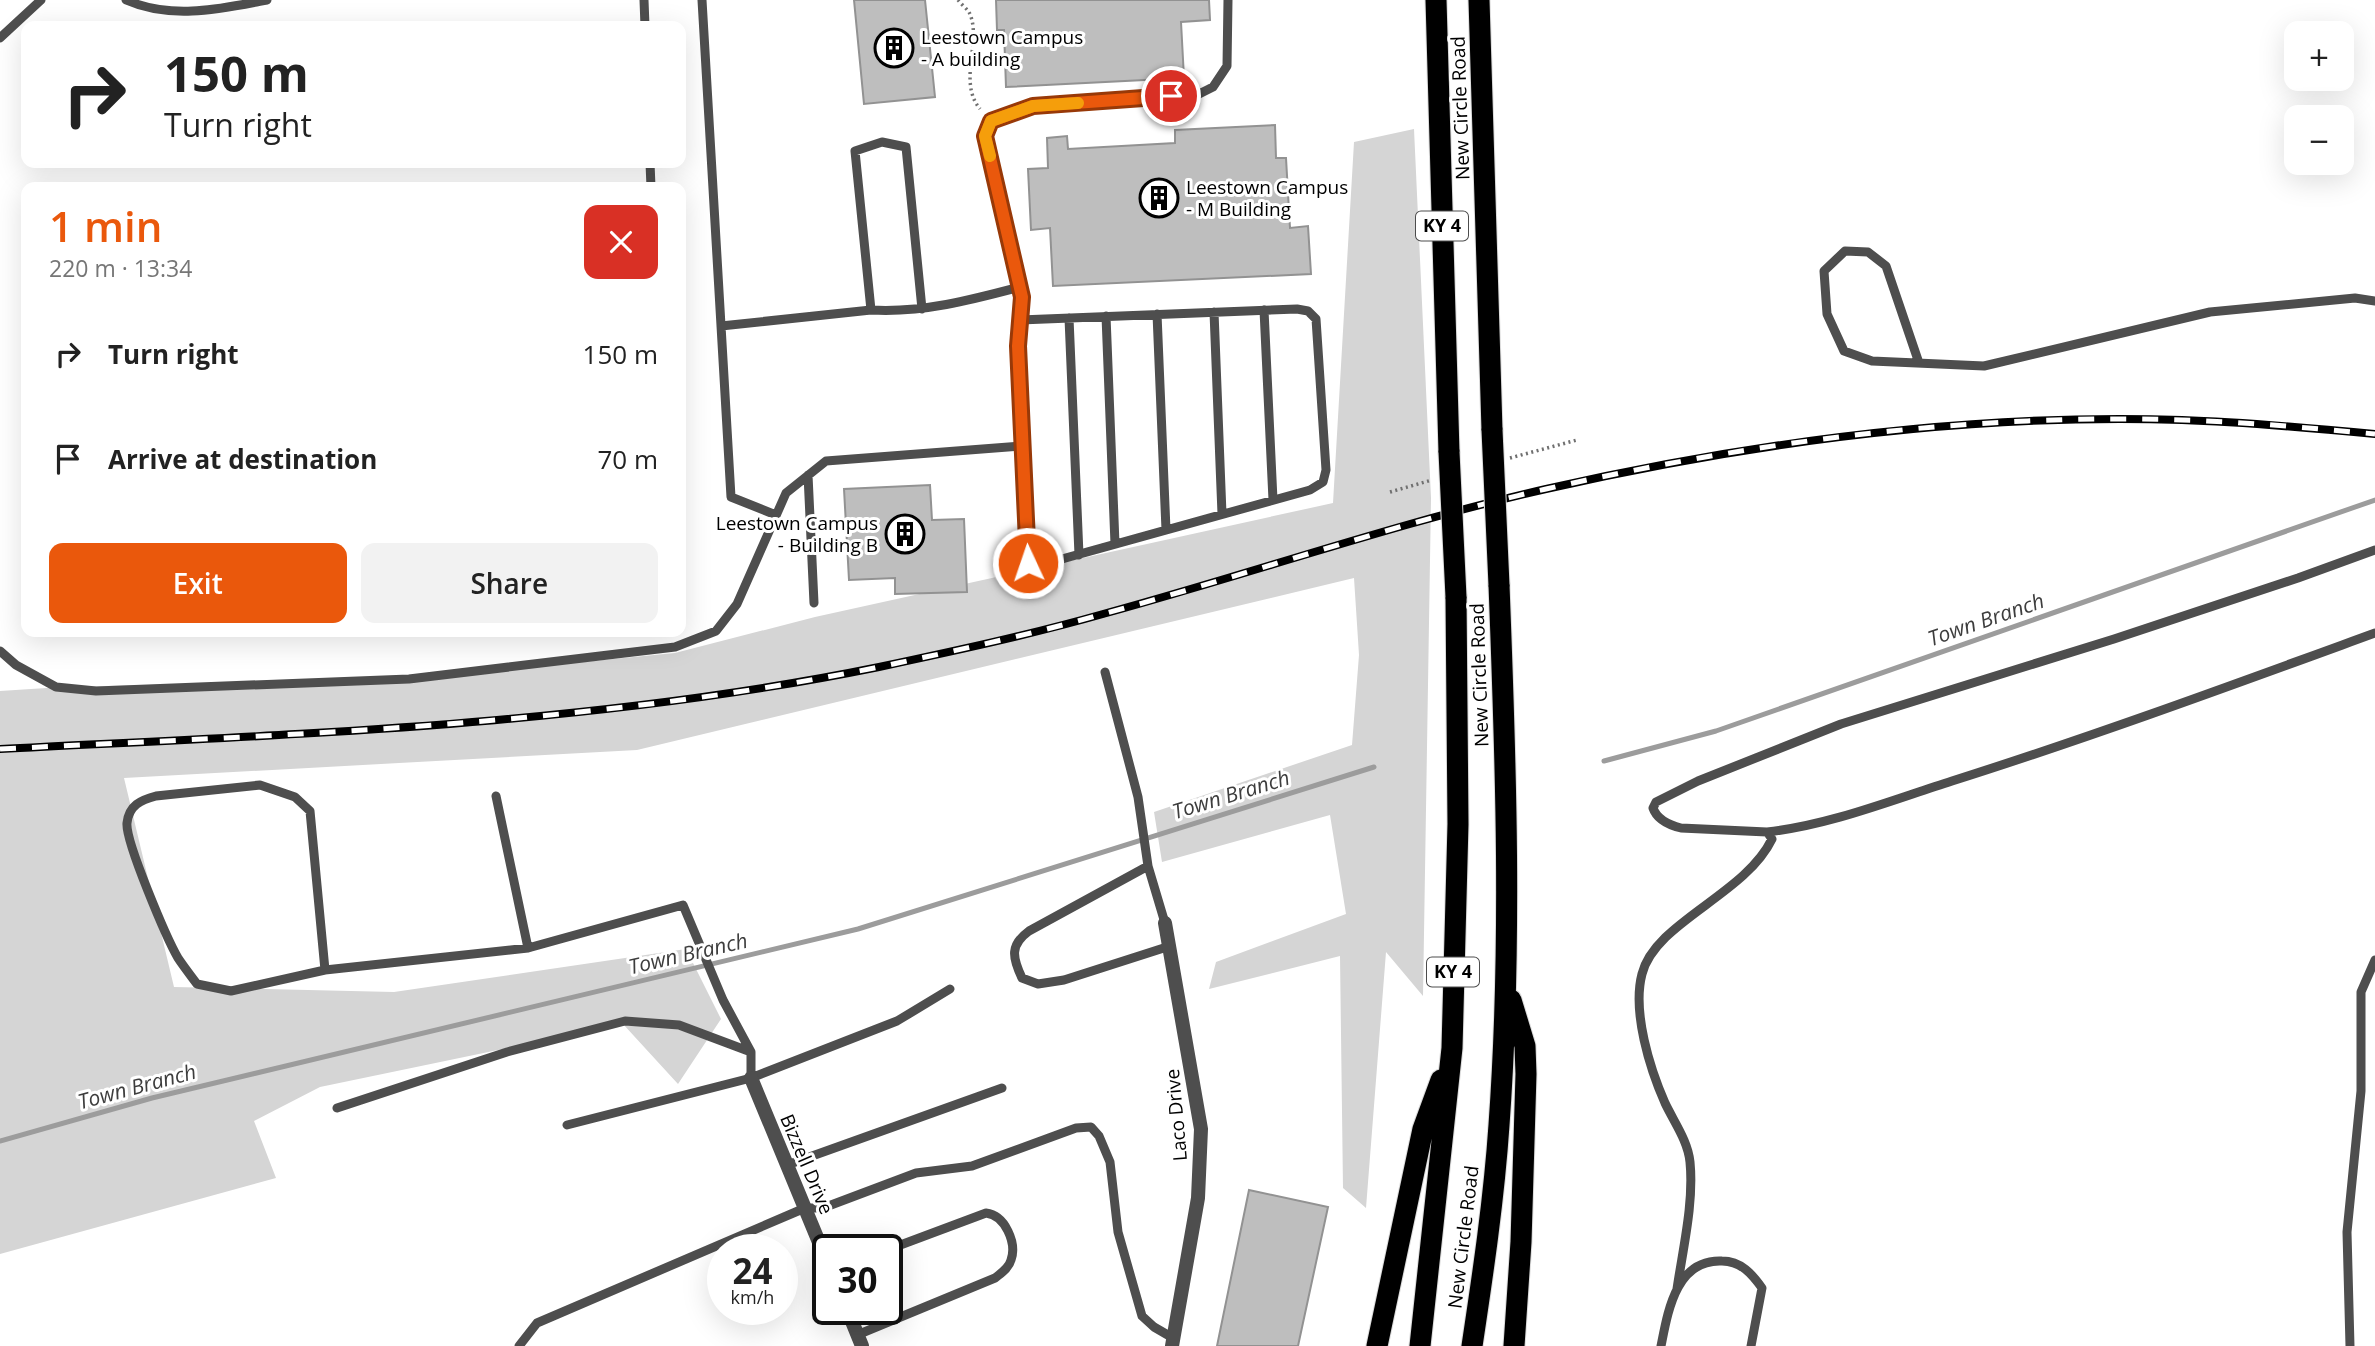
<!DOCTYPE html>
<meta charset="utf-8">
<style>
body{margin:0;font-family:"Open Sans",sans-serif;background:#f2f2f2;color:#222;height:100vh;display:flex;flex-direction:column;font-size:26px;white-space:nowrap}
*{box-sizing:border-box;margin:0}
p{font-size:23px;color:#767676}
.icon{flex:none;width:38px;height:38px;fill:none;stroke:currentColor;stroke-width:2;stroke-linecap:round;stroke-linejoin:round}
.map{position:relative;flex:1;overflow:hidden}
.details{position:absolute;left:21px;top:182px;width:665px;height:455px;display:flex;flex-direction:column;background:#fff;border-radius:14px;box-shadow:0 7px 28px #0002}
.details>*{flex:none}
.banner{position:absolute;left:21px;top:21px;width:665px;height:147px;border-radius:14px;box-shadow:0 7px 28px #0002;background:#fff;color:#222;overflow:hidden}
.controls{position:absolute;left:2284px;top:21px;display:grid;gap:14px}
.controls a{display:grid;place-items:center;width:70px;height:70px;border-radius:14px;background:#fff;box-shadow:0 7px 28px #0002;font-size:35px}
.speed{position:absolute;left:707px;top:1234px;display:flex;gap:14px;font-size:35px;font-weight:700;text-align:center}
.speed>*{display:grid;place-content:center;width:91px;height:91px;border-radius:50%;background:#fff;box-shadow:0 7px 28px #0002;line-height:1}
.speed small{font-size:18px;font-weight:400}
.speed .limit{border:4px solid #111;border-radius:10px;background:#fff;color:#111}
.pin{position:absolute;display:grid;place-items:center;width:60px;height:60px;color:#fff;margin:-30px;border:4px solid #fff;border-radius:50%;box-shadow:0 2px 7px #0007}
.me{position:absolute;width:77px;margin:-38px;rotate:357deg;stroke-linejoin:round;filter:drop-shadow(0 0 5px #0008)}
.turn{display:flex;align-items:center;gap:24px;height:147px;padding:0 28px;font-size:32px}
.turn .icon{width:91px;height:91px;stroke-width:2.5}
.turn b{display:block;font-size:49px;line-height:60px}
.round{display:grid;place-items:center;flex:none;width:74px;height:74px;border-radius:14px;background:#f2f2f2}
.headline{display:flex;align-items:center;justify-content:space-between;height:119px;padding:0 28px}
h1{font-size:42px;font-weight:600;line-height:52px;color:#ea580c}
.cta{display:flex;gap:14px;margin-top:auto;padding:14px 28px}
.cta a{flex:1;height:80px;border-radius:14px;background:#ea580c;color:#fff;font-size:28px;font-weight:600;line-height:80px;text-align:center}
.cta a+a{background:#f2f2f2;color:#222}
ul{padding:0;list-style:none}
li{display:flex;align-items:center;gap:21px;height:105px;padding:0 28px}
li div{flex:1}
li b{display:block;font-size:26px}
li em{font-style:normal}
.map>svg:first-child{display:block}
.green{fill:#d5d5d5}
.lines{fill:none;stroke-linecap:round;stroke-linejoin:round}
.stream{stroke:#9c9c9c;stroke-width:5}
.building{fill:#bebebe;stroke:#929292;stroke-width:2}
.highway-casing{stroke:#dbdbdb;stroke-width:23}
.path{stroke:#707070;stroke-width:3.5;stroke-dasharray:2 3.5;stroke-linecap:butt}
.lane{stroke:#4e4e4e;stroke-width:9}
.street{stroke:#4e4e4e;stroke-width:14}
.highway{stroke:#000;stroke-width:21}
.rail-casing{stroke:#000;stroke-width:8}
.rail{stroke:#fff;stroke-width:5;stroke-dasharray:16;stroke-linecap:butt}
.highway-bridge-casing{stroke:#dbdbdb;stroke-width:23;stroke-linecap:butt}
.highway-bridge{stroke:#000;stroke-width:21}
.route-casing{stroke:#983908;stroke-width:18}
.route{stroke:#ea580c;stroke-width:12}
.slow{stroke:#f59e0b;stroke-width:12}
.labels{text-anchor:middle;stroke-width:6;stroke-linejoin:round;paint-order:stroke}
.shield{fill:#fff;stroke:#4c4c4c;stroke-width:2}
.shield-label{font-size:18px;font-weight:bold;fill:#000}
.poi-label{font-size:19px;fill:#000;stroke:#fff;text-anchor:start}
.street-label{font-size:19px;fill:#000;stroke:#fff}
.water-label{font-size:21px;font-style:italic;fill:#3d3d3d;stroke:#fff}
</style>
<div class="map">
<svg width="2375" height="1346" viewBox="0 0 2375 1346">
<rect width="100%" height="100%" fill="#fff"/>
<path class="green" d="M1414,129L1431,498L1423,996L1386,952L1366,1208L1343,1188L1340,956L1209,989L1216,962L1346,914L1330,815L1162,862L1154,812L1352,745L1359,655L1354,578L637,750L124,778L174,987L394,992L686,949L721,1019L678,1084L623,1024L320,1087L254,1121L276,1178L0,1254V691L62,687L409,679L675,653L815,617L1333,503L1354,142Z"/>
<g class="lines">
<path class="stream" d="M1604,761L1716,731L2375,500
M0,1141L152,1098L858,929L1374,767"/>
</g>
<path class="building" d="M854,0H925L935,97L864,104Z
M996,0H1209L1210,20L1181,22L1184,78L1006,87L1004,30H997Z
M1275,125L1276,158H1286L1290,228L1308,226L1311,274L1053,286L1050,228L1031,230L1028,169L1048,168L1047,138L1067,136L1068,149L1175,143V130Z
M930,485L932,520L964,519L967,592L895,594V578L849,580L844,489Z
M1249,1190L1328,1207L1298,1346H1217Z"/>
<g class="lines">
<defs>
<path id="highway" d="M1436,0L1449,452
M1479,0L1492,430
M1511,1000L1525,1046L1526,1074L1521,1242L1514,1346
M1377,1346L1423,1129L1441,1080
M1420,1346L1452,1048L1458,824L1456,597
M1472,1346C1483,1273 1494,1199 1499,1125C1512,945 1506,765 1499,585"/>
</defs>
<use href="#highway" class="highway-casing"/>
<path class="path" d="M958,0C961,4 966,8 969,12C983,40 957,81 980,109
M1510,458L1577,440
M1390,492L1432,480"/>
<path class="lane" d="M126,0C171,20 220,9 267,0
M644,0L645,26
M702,0L731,497L776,515
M0,38L41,0
M991,121L1033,106L1199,94L1213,87L1227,66L1228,0
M650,163L651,187
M922,309L906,147L882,142L855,151L871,310C922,313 971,300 1020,287
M1264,310L1273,500
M1214,312L1222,514
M1157,314L1166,530
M1106,316L1115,544
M1069,318L1079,555
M1020,320L1297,309L1308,311L1316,319L1326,470L1323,482L1310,490L1044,564L1028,563
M721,326L871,310
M1919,363L1886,266L1868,252L1845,251L1824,271L1827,314L1844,351L1872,361L1984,366L2210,312L2355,298L2375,301
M808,475L814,603
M0,651L16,665L56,687L96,691L409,679L675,647L716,631L737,604L786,493L826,461L1022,446
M1105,672L1138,797L1148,866
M496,796L528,948
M1767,832C1830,825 1892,800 1952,781C2094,736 2235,684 2375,633
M1165,923L1148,866L1029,931C1010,945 1012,957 1022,978L1038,984L1064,980L1170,946
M325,970L231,991L197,984C191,976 184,967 178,958C167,939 125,841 127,823C129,805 141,800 156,796L260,785L295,797L310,811L325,970L528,948L683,905L723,1000L751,1052V1078
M337,1108L507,1052L625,1021L679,1025L751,1052
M567,1125L751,1078L897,1021L950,989
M787,1165L1002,1088
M1677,1289C1683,1248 1694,1203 1690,1162C1688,1141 1674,1122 1665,1103C1650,1069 1632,1012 1642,974C1655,922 1745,895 1772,839L1767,832L1681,828C1669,825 1657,820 1653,808L1656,802L1698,781L1841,724L2114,639L2298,578L2375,550
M857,1335L995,1278C1001,1273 1009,1268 1011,1260C1017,1243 1005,1215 986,1213L887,1250
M519,1346L537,1323L805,1208H823L916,1173L972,1166L1076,1128L1091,1127L1099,1136L1110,1162L1118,1232L1142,1316L1154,1327L1173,1338
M1661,1346C1668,1311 1676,1259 1722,1261C1741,1261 1752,1274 1762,1288L1751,1346
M2350,1346L2347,1232L2361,1091V992L2375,960"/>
<path class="street" d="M991,121L985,136L1022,297L1018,346L1028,563
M1165,923L1201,1129L1198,1198L1172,1346
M751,1078L828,1264
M847,1309L862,1346"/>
<use href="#highway" class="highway"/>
<defs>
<path id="rail" d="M0,749C294,734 589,726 879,667C954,651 1029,635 1103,614C1250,574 1396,523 1546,489C1754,442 1968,413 2182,420C2246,422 2311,428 2375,434"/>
</defs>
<use href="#rail" class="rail-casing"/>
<use href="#rail" class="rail"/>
<defs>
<path id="highway-bridge" d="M1492,430L1499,585
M1449,452L1456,597"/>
</defs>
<use href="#highway-bridge" class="highway-bridge-casing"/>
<use href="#highway-bridge" class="highway-bridge"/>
</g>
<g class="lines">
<defs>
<path id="route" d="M1028,563L1018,346L1022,297L985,136L991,121L1033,106L1171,96"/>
</defs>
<use href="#route" class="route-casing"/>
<use href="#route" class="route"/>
<path class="slow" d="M990,156L985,136L991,121L1033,106L1078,103"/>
</g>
<defs>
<symbol id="building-ring" viewBox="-11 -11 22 22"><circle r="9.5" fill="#fff" stroke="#000" stroke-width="1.5"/><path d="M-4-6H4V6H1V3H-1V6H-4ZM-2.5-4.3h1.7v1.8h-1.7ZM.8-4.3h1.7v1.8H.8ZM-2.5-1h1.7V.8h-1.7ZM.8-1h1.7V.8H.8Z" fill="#000"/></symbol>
</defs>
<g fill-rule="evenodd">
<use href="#building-ring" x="872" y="26" width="44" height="44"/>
<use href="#building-ring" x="1137" y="176" width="44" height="44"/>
<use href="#building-ring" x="883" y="512" width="44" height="44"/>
</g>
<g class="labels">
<g class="shield">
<rect x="1416" y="211.5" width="52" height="29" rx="5"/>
<rect x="1427" y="957.5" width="52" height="29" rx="5"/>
</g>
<g class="shield-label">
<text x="1442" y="232">KY 4</text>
<text x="1453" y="978">KY 4</text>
</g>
<g class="poi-label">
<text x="921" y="44">Leestown Campus<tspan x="921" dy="22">- A building</tspan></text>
<text x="1186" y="194">Leestown Campus<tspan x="1186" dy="22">- M Building</tspan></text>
<text x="878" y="530" text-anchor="end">Leestown Campus<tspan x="878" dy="22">- Building B</tspan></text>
</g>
<g class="street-label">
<text transform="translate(1460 108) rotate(-92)" y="7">New Circle Road</text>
<text transform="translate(1479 675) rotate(-92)" y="7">New Circle Road</text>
<text transform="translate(1176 1115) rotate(-95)" y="7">Laco Drive</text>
<text transform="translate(807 1164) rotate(67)" y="7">Bizzell Drive</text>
<text transform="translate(1463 1237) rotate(-83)" y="7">New Circle Road</text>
</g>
<g class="water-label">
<text transform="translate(1986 620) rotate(-19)" y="7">Town Branch</text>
<text transform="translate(1231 795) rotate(-17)" y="7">Town Branch</text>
<text transform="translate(688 954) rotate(-13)" y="7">Town Branch</text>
<text transform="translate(137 1087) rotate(-15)" y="7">Town Branch</text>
</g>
</g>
</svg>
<div class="controls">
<a>+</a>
<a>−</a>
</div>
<div class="speed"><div>24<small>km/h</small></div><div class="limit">30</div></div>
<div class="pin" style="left:1171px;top:96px;background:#d93025"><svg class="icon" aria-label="arrive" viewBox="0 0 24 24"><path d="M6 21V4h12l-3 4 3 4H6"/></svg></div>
<svg class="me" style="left:1028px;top:563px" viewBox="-20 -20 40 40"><circle r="17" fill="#ea580c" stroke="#fff" stroke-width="3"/><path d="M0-11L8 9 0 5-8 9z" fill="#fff"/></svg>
<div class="banner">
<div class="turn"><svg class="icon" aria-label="right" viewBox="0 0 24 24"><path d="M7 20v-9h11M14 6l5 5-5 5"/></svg><div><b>150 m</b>Turn right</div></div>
</div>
<section class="details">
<div class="headline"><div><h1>1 min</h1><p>220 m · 13:34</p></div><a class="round" style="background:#d93025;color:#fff"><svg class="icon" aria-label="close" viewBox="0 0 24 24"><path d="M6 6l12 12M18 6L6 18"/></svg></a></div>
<ul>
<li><svg class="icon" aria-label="right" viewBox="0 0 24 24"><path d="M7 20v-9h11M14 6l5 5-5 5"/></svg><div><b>Turn right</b></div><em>150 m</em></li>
<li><svg class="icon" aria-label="arrive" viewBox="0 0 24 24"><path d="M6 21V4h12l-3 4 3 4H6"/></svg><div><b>Arrive at destination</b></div><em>70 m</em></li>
</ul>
<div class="cta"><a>Exit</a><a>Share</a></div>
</section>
</div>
